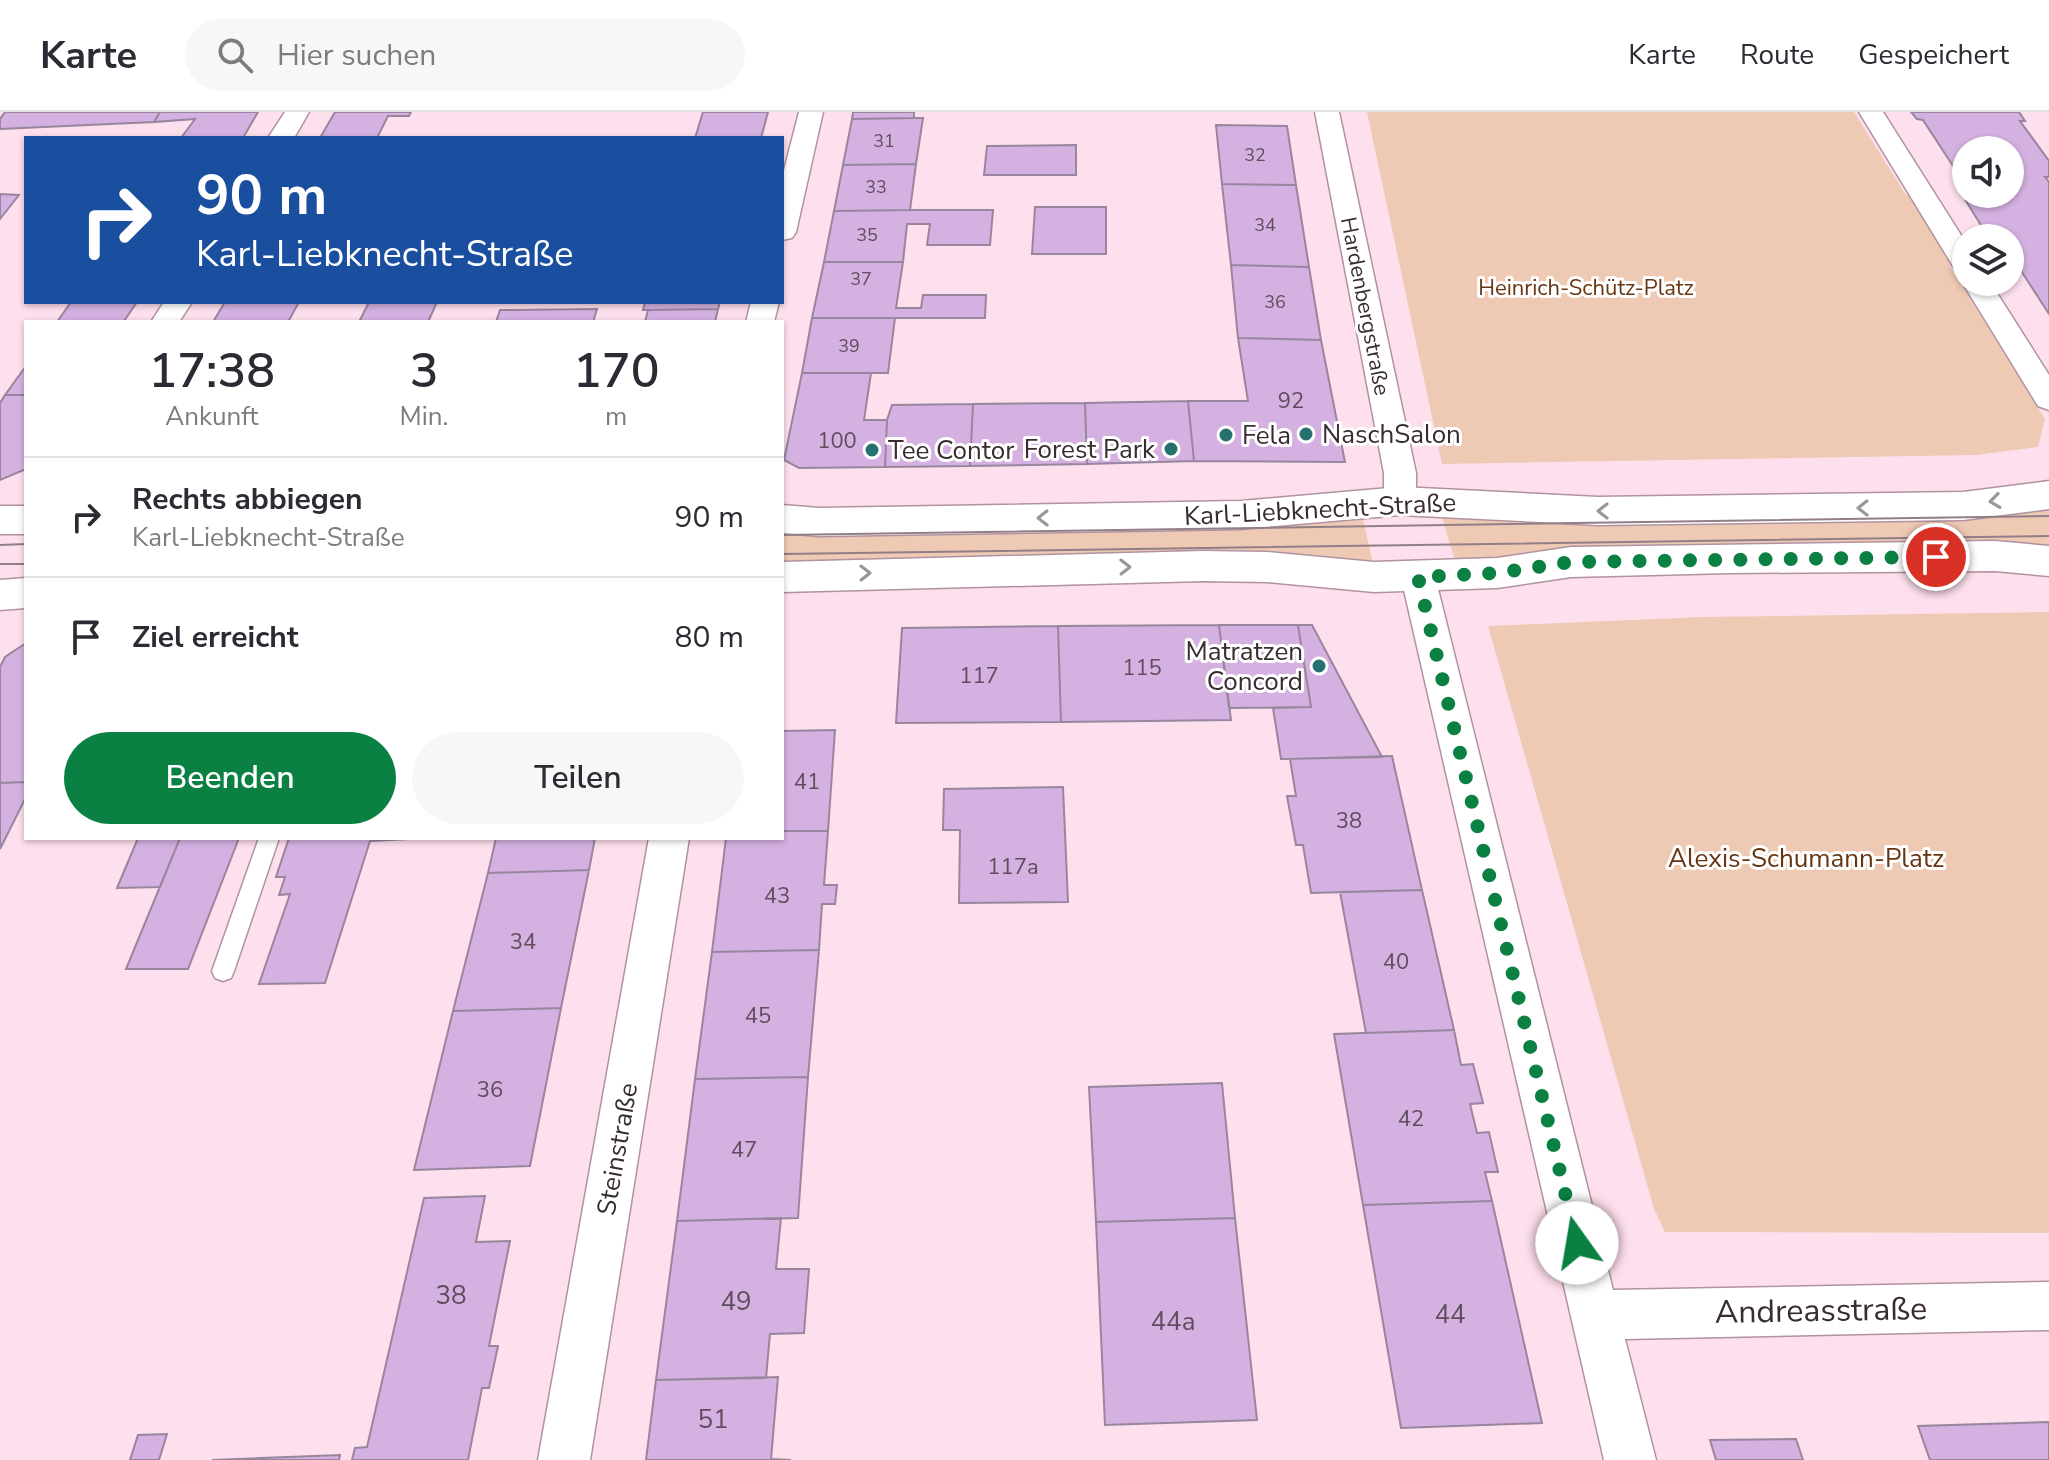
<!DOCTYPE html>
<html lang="de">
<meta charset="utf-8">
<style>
body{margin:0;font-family:"Nunito Sans",sans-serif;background:#f7f7f7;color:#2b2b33;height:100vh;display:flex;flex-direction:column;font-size:30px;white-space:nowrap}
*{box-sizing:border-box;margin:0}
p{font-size:26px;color:#7c7c81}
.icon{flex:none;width:44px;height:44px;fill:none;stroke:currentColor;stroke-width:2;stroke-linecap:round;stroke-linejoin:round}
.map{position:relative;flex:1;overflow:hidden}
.panel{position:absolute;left:24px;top:208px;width:760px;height:520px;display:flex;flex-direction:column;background:#fff;border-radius:0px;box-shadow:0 2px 6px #0004}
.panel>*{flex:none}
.guide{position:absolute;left:24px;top:24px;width:760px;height:168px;border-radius:0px;box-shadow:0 2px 6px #0004;background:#1a4fa0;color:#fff;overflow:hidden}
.controls{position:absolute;left:1952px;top:24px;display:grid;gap:16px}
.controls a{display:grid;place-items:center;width:72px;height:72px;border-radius:50%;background:#fff;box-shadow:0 2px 6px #0004;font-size:40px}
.pin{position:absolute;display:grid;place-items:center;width:68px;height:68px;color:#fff;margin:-34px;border:4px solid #fff;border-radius:50%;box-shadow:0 2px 8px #0007}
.me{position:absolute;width:88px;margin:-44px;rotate:347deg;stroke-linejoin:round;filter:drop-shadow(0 0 6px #0008)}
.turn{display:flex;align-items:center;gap:28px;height:168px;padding:0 40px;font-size:36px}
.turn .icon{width:104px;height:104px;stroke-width:2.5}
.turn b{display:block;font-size:56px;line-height:68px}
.eta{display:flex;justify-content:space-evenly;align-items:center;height:136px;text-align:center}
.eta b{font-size:48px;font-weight:600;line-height:56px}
.primary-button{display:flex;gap:16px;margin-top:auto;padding:16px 40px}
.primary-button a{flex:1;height:92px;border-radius:48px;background:#0b8043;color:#fff;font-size:32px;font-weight:600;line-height:92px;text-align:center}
.primary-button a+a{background:#f7f7f7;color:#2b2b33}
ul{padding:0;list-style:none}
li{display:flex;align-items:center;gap:24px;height:120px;padding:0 40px;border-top:2px solid #e1e1e2}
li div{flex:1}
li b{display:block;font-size:30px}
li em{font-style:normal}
header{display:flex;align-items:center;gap:48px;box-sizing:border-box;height:112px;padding:0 40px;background:#fff;border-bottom:2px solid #e1e1e2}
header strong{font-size:38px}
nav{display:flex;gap:44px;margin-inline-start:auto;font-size:28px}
.search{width:560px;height:72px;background:#f7f7f7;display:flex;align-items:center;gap:20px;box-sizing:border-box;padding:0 28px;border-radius:44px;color:#7c7c81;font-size:30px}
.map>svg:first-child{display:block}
.green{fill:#eecab5}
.building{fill:#d5b1e1;stroke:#97869d;stroke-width:2}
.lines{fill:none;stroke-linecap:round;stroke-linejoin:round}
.lane-casing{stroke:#b092a0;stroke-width:3}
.street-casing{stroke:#b092a0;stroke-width:3}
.secondary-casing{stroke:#b092a0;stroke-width:3}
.lane{fill:#fff;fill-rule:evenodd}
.street{fill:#fff;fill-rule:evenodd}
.secondary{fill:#fff;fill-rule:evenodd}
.tram{stroke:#927e87;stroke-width:2}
.oneway{stroke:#9c9698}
.route{stroke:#0b8043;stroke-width:14;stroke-dasharray:0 25.2}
.poi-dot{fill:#26716f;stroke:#fff;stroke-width:3}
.labels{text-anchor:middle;stroke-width:6;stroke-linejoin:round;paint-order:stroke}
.far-number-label{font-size:18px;fill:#5f4d5d}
.far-park-label{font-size:22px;fill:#673512;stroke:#fff}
.far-street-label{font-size:22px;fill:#382c31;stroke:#fff}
.number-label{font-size:22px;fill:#5f4d5d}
.poi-label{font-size:26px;fill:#382c31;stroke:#fff;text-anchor:start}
.street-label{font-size:26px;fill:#382c31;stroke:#fff}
.park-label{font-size:26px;fill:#673512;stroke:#fff}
.near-number-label{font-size:26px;fill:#5f4d5d}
.near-street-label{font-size:32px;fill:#382c31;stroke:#fff}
</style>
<header>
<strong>Karte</strong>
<div class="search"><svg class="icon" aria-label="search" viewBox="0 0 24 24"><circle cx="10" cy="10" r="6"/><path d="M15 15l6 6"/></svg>Hier suchen</div>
<nav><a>Karte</a><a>Route</a><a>Gespeichert</a></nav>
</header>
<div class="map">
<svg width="2049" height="1348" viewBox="0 0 2049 1348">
<rect width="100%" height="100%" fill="#fedfed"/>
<path class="green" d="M1367,0H1854L1906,83L1928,84L1966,150L1948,151L2045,307L2038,335L1976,343L1442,352Z
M2045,393L2049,398V437L1457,455L1439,396Z
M1361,399L1374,456L782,451V418Z
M2049,500V1121L1665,1120L1654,1097L1488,514L1702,505Z"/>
<path class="building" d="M5,0H160L154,10L0,17V7Z
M160,0H258L243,26H181L195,7L154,10Z
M335,0H411L409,4H388L377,26H320Z
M703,0H768L761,26H695Z
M853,0H914V6L852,7Z
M1911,0H2019L2025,9H2020L2049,49V65H2045L2049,70V202L2018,154H2010V126H1989L1966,89H1976L1971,82H2010V38H1966V74L1923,8L1917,7Z
M914,6H923L916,52L843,53L852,7Z
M1216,13L1287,14L1296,73L1222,72Z
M1076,33V63H984L987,34Z
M916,52L910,98L834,99L843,53Z
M1222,72L1296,73L1309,155L1231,153Z
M0,82L19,83L0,107Z
M1035,95H1106V142H1032Z
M910,98H993L990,133H927L930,112H907L903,150H824L834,99Z
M824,150H903L896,196H921L923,183H986L985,206H812Z
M1231,153L1309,155L1321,228L1238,226Z
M71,190H137L124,209L57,210Z
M225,190H299L288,210H213Z
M369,190H437L428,210H359Z
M645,190H720L718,197L643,198Z
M597,197L593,210H496L500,198Z
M718,197L715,210H645L648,198Z
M812,206H895L888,261H802Z
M1238,226L1321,228L1345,350L1194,349L1188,289H1248Z
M26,254V283H5Z
M802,261H871L864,308H887L885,355L799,356L784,348Z
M5,283H26V357L0,368V291Z
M1188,289L1194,349L1087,352L1085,291Z
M1085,291L1087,352L970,354L973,292Z
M973,292L970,354L885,355L887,308L892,293Z
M1219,513H1298L1311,595L1229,596Z
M1219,513L1231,608L1061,610L1058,514Z
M1298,513H1312L1382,645L1281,647L1273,596L1311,595Z
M1058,514L1061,610L896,611L902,516Z
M26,531V670L0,671V555L5,545Z
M835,618L828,719H782V619Z
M1392,644L1422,778L1311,781L1303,733H1296L1287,684H1296L1290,647Z
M26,670V685L0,737V671Z
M1063,675L1068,790L959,791L960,718H943L944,677Z
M782,719H828L824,773H837L835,792H822L819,838L712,840L726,726H782Z
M138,726H180L160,775L117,776Z
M180,726H239L188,857H126Z
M289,726H429L370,729L325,871L259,872L290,782L279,783L285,765H276Z
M496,726H595L589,758L488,761Z
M589,758L561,896L453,899L488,761Z
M1422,778L1454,918L1366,921L1340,780Z
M819,838L808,965L695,967L712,840Z
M561,896L530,1054L414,1058L453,899Z
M1454,918L1461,953L1473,952L1483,991L1470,992L1477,1021L1489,1020L1498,1060H1485L1492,1089L1363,1093L1334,922Z
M808,965L798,1106L677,1109L695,967Z
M1222,971L1235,1106L1096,1110L1089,975Z
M485,1084L476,1130L510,1129L489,1234H498L489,1276H482L468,1348H352L355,1336L367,1335L424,1086Z
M1492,1089L1542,1311L1401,1316L1363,1093Z
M781,1106L776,1157H809L804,1221L770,1222L766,1266L656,1268L677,1109Z
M1235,1106L1257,1308L1105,1313L1096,1110Z
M778,1265L771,1347L791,1348H646L656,1268Z
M2049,1310V1348H1930L1918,1314Z
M167,1322L159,1348H130L138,1323Z
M1796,1327L1803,1348H1716L1710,1328Z
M340,1343L339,1348H212Z"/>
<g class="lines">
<defs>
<path id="lane" d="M259,726H279L234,859L231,866L223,869L215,866L212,859Z"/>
<path id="street" d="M285,0H309L294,26H268Z
M799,0H823L796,120L792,126L782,128V66Z
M1315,0H1339L1416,361V389L1411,397L1400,401L1389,397L1384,389V361Z
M1859,0H1883L1966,131V162L1956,159Z
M1966,164V170H1990L2049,263V298L2038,294L1962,170Z
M164,190H192L179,210H151Z
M751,190H779L774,210H746Z
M1418,452L1430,456L1435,465L1613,1178L2049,1170V1218L1625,1227L1656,1348H1604L1401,465L1406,456Z
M649,726H689L590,1348H538Z"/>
<path id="secondary" d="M2049,369V397L1963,408L1598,413L1400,403L1241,417L819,424L782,421V393L819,396L1241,389L1400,375L1598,385L1963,380Z
M0,394H26V422H0Z
M1995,429L2049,434V464L1995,459L1730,461L1571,465L1497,476L1374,480L1267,470L1203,469L782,480V450L1203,439L1267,440L1374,450L1497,446L1571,435Z
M26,466V496L0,498V468Z"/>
</defs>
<use href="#lane" class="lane-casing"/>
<use href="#street" class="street-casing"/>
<use href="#secondary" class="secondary-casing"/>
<use href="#lane" class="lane"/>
<use href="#street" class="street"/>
<use href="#secondary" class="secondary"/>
<path class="tram" d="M782,423L2049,404
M0,433L26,432
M782,442L2049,424
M0,452H26"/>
</g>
<defs><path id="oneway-chevron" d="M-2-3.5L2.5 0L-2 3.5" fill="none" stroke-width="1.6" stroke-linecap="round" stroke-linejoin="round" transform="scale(2)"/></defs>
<g class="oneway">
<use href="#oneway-chevron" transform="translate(1995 389) rotate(172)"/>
<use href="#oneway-chevron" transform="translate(1863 396) rotate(179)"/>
<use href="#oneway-chevron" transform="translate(1603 399) rotate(-180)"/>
<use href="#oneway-chevron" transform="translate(1043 406) rotate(179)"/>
<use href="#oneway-chevron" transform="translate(1125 455) rotate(-1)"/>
<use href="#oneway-chevron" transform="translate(865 461) rotate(-1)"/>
</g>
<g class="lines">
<path class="route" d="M1577,1131L1418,465L1497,461L1571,450L1936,445"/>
</g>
<g class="poi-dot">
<circle cx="1306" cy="322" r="8"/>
<circle cx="1226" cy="323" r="8"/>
<circle cx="1171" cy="337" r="8"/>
<circle cx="872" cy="338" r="8"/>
<circle cx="1319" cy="554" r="8"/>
</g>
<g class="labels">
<g class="far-number-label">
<text x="884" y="35">31</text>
<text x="1255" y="49">32</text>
<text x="876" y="81">33</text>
<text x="1265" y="119">34</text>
<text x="867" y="129">35</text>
<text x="861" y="173">37</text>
<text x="1275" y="196">36</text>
<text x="849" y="240">39</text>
</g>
<g class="far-park-label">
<text x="1586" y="183">Heinrich-Schütz-Platz</text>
</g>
<g class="far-street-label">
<text transform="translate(1366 194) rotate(79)" y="8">Hardenbergstraße</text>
</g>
<g class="number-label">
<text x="1291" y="296">92</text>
<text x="837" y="336">100</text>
<text x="1142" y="563">115</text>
<text x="979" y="571">117</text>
<text x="807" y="677">41</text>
<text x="1349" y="716">38</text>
<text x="1013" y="762">117a</text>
<text x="777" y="791">43</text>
<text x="523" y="837">34</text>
<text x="1396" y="857">40</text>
<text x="758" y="911">45</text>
<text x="490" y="985">36</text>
<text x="1411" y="1014">42</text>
<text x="744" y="1045">47</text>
</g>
<g class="poi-label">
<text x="1322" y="331">NaschSalon</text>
<text x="1242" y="332">Fela</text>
<text x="1155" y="346" text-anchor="end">Forest Park</text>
<text x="888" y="347">Tee Contor</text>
<text x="1303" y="548" text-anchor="end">Matratzen<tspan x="1303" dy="30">Concord</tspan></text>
</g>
<g class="street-label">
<text transform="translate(1320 397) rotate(-3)" y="9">Karl-Liebknecht-Straße</text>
<text transform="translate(617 1037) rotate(-80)" y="9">Steinstraße</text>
</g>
<g class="park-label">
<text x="1806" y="755">Alexis-Schumann-Platz</text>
</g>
<g class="near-number-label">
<text x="451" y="1192">38</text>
<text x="736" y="1198">49</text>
<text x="1450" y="1211">44</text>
<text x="1173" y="1218">44a</text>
<text x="713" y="1316">51</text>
</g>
<g class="near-street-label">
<text transform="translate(1821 1198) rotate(-1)" y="11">Andreasstraße</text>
</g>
</g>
</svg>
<div class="controls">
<a><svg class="icon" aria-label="sound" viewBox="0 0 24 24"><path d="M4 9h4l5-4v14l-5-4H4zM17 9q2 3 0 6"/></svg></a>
<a><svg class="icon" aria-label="layers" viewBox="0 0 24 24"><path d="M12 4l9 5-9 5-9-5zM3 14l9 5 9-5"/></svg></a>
</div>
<div class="pin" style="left:1936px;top:445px;background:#d93025"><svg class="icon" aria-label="arrive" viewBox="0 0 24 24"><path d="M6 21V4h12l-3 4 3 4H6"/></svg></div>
<svg class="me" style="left:1577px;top:1131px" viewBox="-20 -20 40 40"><circle r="19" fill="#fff"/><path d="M0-13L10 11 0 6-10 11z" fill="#0b8043"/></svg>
<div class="guide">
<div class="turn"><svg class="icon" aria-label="right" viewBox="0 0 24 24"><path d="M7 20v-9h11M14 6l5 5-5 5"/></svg><div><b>90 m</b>Karl-Liebknecht-Straße</div></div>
</div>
<section class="panel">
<div class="eta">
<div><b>17:38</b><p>Ankunft</p></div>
<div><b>3</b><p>Min.</p></div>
<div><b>170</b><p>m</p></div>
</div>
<ul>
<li><svg class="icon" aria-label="right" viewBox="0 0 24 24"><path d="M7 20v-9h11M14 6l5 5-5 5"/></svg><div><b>Rechts abbiegen</b><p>Karl-Liebknecht-Straße</p></div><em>90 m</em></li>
<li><svg class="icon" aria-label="arrive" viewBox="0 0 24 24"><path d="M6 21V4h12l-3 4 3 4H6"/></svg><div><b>Ziel erreicht</b></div><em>80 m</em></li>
</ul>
<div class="primary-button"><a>Beenden</a><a>Teilen</a></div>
</section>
</div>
